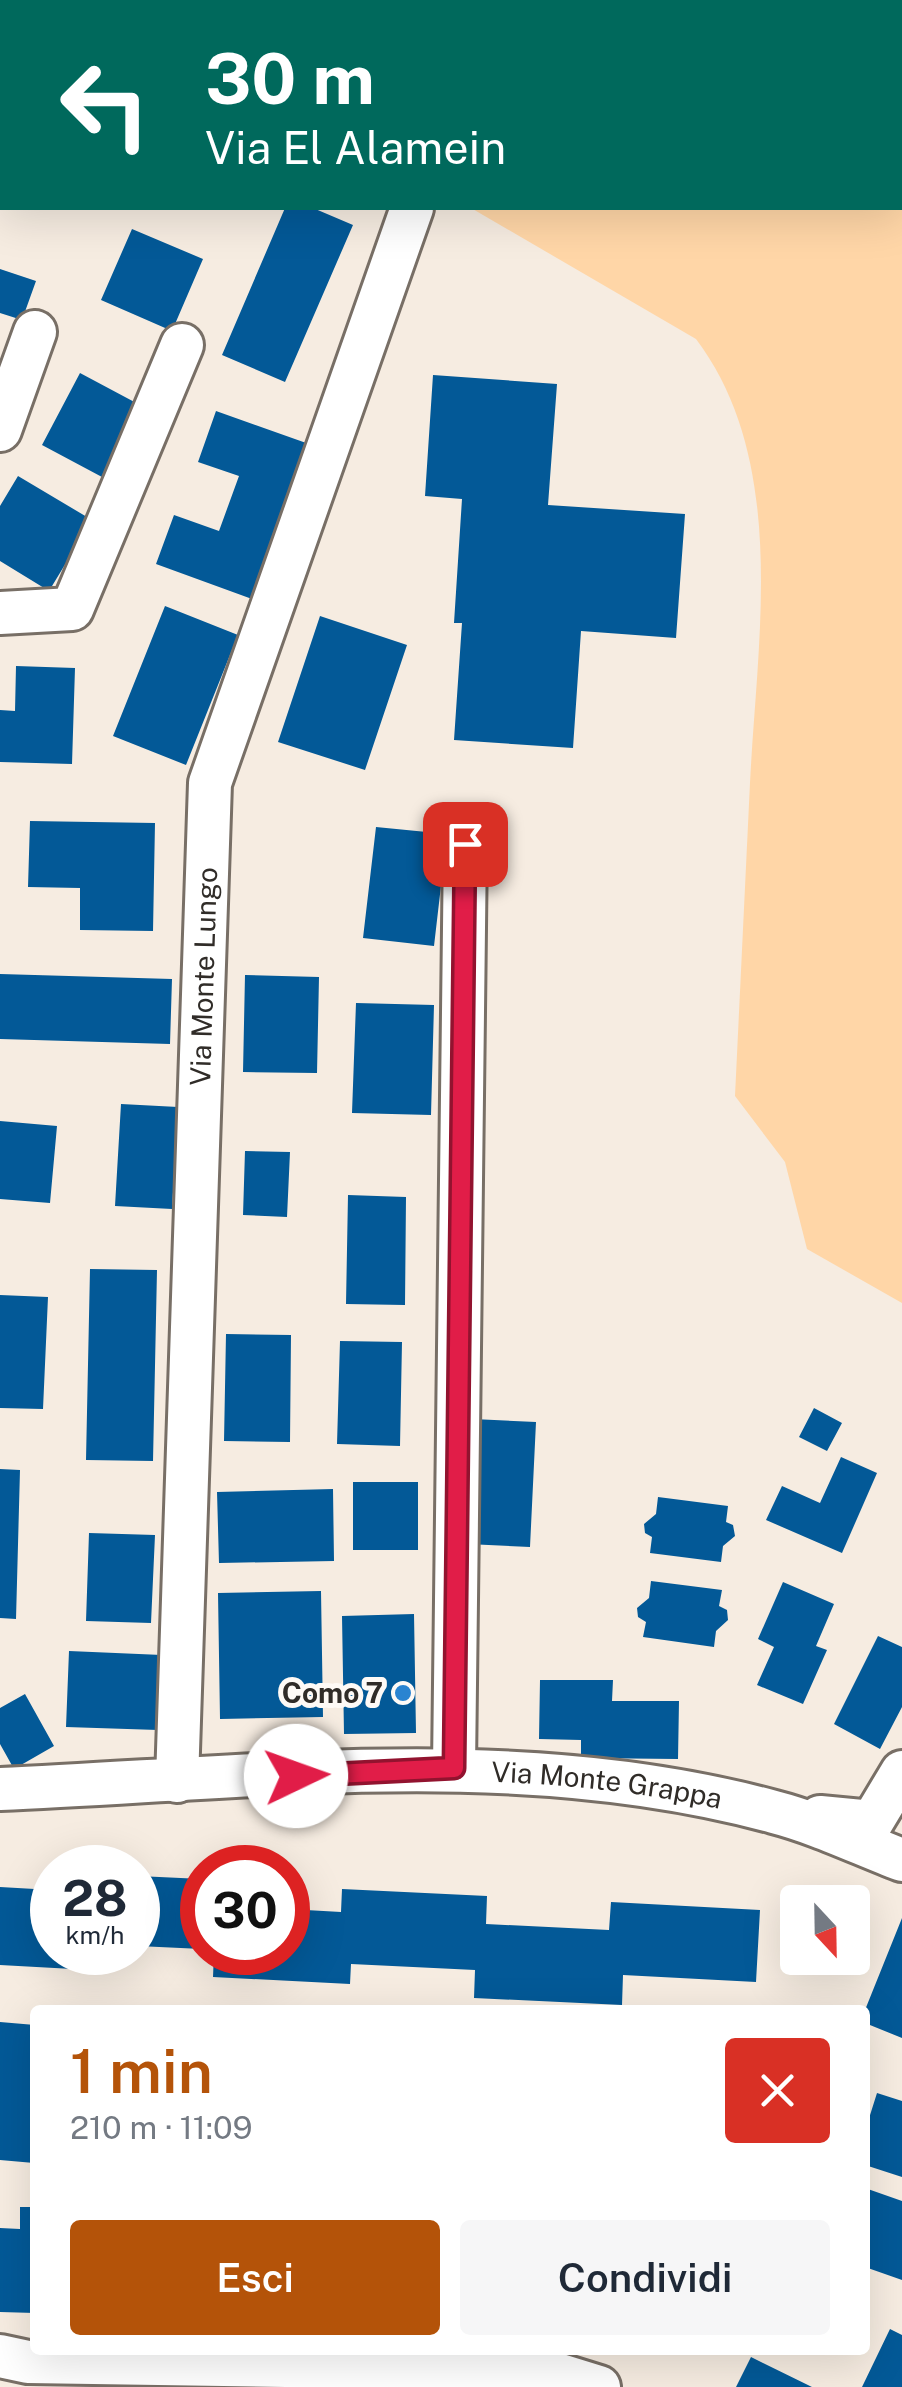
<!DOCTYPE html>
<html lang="it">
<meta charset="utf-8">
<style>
body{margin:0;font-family:"Public Sans",sans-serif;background:#f6f6f7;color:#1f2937;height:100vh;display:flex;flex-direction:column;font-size:38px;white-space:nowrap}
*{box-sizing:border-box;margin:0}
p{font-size:32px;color:#747a83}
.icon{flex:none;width:55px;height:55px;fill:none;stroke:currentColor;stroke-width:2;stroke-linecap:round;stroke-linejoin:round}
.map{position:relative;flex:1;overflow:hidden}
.details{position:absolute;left:30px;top:2005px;width:840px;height:350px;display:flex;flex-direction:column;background:#fff;border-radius:10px;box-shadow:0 10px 40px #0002}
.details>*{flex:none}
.guide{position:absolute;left:0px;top:0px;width:902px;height:210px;box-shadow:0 10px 40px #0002;background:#00695c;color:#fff;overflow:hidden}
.needle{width:65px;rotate:158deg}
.fabs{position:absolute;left:780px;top:1885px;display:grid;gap:20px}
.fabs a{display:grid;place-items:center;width:90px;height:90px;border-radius:10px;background:#fff;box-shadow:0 10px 40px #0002;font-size:50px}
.speed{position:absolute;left:30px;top:1845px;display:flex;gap:20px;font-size:50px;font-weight:700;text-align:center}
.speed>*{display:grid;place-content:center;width:130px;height:130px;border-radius:50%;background:#fff;box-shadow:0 10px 40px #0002;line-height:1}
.speed small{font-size:25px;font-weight:400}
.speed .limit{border:15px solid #d22;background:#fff;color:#111}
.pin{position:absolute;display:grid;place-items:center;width:85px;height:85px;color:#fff;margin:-42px;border-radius:20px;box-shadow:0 5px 15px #0006}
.me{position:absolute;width:110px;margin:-55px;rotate:87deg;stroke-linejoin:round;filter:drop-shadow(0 0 8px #0008)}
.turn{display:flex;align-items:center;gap:35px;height:210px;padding:0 40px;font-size:45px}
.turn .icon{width:130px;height:130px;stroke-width:2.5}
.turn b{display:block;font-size:70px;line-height:85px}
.round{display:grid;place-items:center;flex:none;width:105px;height:105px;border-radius:10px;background:#f6f6f7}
.overview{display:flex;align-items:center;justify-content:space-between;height:170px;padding:0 40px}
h1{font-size:60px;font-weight:600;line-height:75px;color:#b45309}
.primary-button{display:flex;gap:20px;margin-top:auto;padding:20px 40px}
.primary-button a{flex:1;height:115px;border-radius:10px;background:#b45309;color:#fff;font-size:40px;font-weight:600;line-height:115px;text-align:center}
.primary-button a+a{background:#f6f6f7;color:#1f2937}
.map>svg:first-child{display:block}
.green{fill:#ffd6a7}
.building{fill:#035997}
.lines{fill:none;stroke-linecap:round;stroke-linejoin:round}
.street-casing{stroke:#786f66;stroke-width:48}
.street{stroke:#fff;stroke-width:42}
.route-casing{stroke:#92132f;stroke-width:25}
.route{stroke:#e11d48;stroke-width:18}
.poi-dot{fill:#2a84d1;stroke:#fefaf6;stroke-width:4}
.labels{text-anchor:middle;stroke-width:10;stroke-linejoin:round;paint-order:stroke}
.street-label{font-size:28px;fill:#302c28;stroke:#fefaf6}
.poi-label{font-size:28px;font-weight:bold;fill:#302c28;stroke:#fefaf6;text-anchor:end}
</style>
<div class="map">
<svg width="902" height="2387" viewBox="0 0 902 2387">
<rect width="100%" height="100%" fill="#f6ece1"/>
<path class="green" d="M254,0H902V1303L807,1249L785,1162L735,1096C740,992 745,887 750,783C757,640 789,462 696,339L471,208H900V2Z"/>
<path class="building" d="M285,208H313L353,225L285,382L222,355Z
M132,229L203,259L172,331L101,300Z
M0,269L36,281L22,320L0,313Z
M80,373L140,405L102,477L42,445Z
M433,375L557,384L548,505L685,514L676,638L581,631L573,748L454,740L462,623H454L462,499L425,496Z
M216,411L309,444L252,599L156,564L174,515L219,531L239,476L198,462Z
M18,476L92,520L49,591L0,561V506Z
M165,606L238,635L186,765L113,736Z
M320,616L407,645L365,770L278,742Z
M16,666L75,668L72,764L0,762V710L15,711Z
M30,821L155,823L153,931L80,930V888L28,887Z
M376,827L447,834L434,946L363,938Z
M0,974L172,979L170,1044L0,1039Z
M245,975L319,977L317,1073L243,1072Z
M356,1003L434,1005L431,1115L352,1113Z
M121,1104L178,1107L172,1209L115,1206Z
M0,1121L57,1126L50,1203L0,1199Z
M245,1151L290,1152L287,1217L243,1215Z
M348,1195L406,1197L405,1305L346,1304Z
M90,1269L157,1270L153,1461L86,1460Z
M0,1295L48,1297L43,1409L0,1408Z
M226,1334L291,1335L290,1442L224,1441Z
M340,1341L402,1342L400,1446L337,1444Z
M814,1408L842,1423L827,1451L799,1437Z
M473,1419L536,1422L530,1547L467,1544Z
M841,1457L877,1473L842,1553L766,1520L782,1486L820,1503Z
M0,1469L20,1470L16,1619L0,1618Z
M353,1482H418V1550H353Z
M333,1489L334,1561L219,1563L217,1492Z
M658,1497L728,1506L726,1522L733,1525L735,1536L723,1546L721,1562L650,1553L652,1537L645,1533L644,1524L656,1514Z
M89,1533L155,1535L151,1623L86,1621Z
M651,1581L722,1590L719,1606L727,1610L728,1620L716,1631L714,1647L643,1637L646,1622L638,1617L637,1608L649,1598Z
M783,1582L834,1604L816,1646L827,1650L803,1704L757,1685L774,1647L758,1639Z
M321,1591L323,1717L220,1719L218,1593Z
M414,1614L416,1733L344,1734L342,1616Z
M878,1636L902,1647V1707L880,1749L834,1724Z
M69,1651L162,1655L158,1730L66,1727Z
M540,1680H613L612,1701H679L678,1759L581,1758V1740L539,1739Z
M25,1694L54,1746L14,1769L0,1744V1708Z
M138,1876L202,1879V1949L138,1946Z
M0,1887L52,1890V1952H92L91,1970L0,1965Z
M342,1889L487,1896L486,1924L609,1930L611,1902L760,1910L756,1982L623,1975L622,2005L474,1998L475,1970L351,1964L350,1984L213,1977L214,1952H288V1909L341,1912Z
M902,1918V2038L865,2023V2010Z
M0,2022L35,2025L34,2163L0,2160Z
M877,2093L902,2101V2177L865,2165V2131Z
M865,2188L902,2201V2280L865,2267Z
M20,2207H35V2313L0,2312V2228L20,2229Z
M890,2329L902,2335V2387H862Z
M751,2357L812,2387H736Z"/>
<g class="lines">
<defs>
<g id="street">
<path d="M0,430L35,332"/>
<path d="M0,613L72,609L182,345"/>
<path d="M454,1768L465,844"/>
<path id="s1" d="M177,1781L210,783L412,208"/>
<path id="s2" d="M0,1789C256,1778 522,1743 774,1812C817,1823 860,1844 902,1860"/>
<path d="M820,1817L872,1822L902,1772"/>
<path d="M0,2356L28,2362L544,2370L599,2387"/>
</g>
</defs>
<use href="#street" class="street-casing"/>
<use href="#street" class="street"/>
</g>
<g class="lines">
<defs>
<path id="route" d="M296,1776L454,1768L465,844"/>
</defs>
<use href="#route" class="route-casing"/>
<use href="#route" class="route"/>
</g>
<circle class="poi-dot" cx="403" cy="1693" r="10"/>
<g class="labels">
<g class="street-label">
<text dy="10" stroke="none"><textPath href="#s1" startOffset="805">Via Monte Lungo</textPath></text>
<text dy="10" stroke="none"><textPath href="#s2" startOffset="608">Via Monte Grappa</textPath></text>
</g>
<g class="poi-label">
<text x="383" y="1703">Como 7</text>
</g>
</g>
</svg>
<div class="fabs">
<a><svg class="needle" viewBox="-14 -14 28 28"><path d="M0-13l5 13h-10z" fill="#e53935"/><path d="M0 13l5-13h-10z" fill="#747a83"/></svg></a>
</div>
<div class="speed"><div>28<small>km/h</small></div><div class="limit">30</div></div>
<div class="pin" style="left:465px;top:844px;background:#d93025"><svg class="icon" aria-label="arrive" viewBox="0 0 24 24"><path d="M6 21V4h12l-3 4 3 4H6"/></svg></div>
<svg class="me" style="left:296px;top:1776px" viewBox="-20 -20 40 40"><circle r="19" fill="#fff"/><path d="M0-13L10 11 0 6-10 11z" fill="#e11d48"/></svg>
<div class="guide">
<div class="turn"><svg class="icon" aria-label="left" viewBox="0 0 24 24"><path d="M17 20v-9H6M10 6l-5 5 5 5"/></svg><div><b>30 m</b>Via El Alamein</div></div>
</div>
<section class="details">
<div class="overview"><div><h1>1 min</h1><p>210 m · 11:09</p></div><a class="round" style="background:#d93025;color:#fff"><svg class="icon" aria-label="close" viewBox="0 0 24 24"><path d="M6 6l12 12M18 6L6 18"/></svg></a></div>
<div class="primary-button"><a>Esci</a><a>Condividi</a></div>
</section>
</div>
